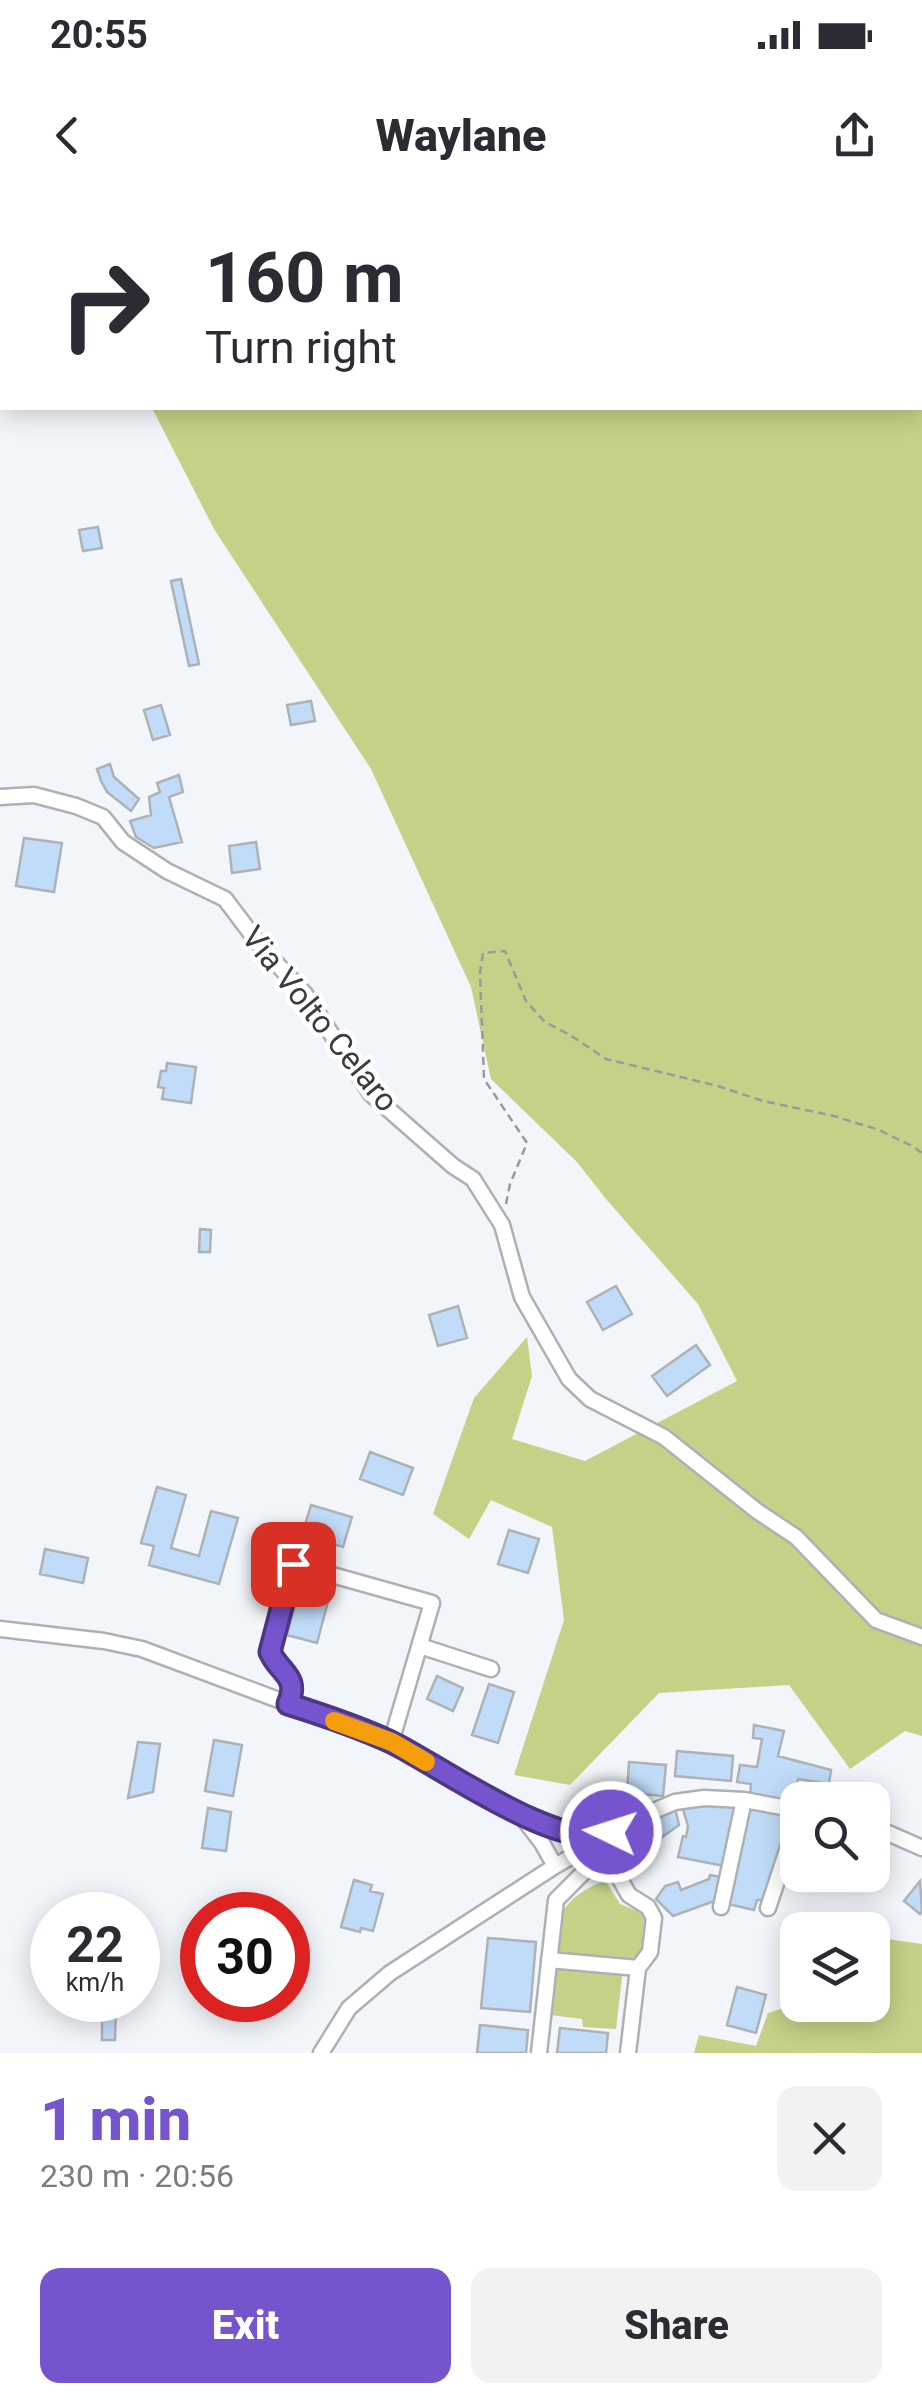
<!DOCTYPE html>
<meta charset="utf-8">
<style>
body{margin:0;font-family:Roboto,sans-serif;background:#f2f2f3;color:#2b2b33;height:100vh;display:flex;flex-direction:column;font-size:38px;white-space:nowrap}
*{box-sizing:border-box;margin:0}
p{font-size:32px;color:#7c7c81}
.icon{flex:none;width:55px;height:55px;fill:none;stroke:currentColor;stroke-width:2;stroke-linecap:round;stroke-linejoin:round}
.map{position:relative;height:1853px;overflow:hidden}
.details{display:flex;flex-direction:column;background:#fff;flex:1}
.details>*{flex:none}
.top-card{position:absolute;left:0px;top:0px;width:922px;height:210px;box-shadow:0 5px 25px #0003;background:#fff;color:#2b2b33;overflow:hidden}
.fabs{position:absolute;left:780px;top:1582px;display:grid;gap:20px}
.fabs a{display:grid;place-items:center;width:110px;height:110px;border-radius:20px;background:#fff;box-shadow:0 5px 25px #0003;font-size:50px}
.speed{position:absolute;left:30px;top:1692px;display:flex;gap:20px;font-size:50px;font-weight:700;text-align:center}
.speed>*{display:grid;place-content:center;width:130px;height:130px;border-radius:50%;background:#fff;box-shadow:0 5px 25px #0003;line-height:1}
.speed small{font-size:25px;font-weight:400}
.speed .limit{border:15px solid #d22;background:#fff;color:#111}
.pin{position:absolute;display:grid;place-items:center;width:85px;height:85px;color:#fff;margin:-42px;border-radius:20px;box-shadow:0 5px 15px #0006}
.me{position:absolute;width:110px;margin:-55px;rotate:274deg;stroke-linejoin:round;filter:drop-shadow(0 0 8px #0008)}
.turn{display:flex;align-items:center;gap:35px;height:210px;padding:0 40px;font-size:45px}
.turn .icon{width:130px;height:130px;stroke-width:2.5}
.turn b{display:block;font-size:70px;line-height:85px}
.round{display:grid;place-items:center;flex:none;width:105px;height:105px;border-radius:20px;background:#f2f2f3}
.head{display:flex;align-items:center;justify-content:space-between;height:170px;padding:0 40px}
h1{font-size:60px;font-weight:800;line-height:75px;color:#7554cd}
.cta{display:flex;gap:20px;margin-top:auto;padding:20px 40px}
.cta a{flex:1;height:115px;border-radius:20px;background:#7554cd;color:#fff;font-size:40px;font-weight:800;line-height:115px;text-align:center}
.cta a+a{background:#f2f2f3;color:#2b2b33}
.status{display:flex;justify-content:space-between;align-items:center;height:70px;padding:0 50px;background:#fff;direction:ltr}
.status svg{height:28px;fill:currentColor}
header{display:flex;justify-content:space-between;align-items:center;height:130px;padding:0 40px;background:#fff;font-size:45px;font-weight:800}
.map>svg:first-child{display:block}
.green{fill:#c5d187}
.building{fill:#c0dcf8;stroke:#afb2b5;stroke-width:2.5}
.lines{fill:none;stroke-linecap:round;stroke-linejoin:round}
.minor-casing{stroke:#aeb1b4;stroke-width:19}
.path{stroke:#989a9d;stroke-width:2.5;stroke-dasharray:8 5;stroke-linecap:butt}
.minor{stroke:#fff;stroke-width:14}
.route-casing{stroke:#4c3785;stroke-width:25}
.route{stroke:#7554cd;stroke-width:18}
.slow{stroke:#f59e0b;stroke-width:18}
.labels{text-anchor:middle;stroke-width:9;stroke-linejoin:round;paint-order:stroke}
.street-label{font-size:32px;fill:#3b3c3e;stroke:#fff}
</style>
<div class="status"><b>20:55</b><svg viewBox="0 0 49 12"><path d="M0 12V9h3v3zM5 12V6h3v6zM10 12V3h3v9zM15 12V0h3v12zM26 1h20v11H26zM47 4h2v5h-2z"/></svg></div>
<header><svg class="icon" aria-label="back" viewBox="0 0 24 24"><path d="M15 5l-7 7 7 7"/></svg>Waylane<svg class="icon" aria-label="share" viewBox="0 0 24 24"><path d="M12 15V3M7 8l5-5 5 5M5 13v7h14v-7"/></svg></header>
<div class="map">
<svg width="922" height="1853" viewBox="0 0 922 1853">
<rect width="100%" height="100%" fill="#f2f5f9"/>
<path class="green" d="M0,0H922V1536L905,1531L850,1569L789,1485L659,1493L570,1585L514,1575L564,1420L552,1327L491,1300L469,1339L433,1314L474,1198L527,1137L532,1176L512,1239L585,1261L737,1181L698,1104L606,999L577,962L491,879L471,787L371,569L214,329L152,208H920V2H2V93L0,92Z
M605,1680L620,1704L647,1715L643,1749L638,1757L624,1759L616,1829L583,1827L582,1819L551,1815L561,1715C571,1696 586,1689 605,1680Z
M873,1737L922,1744V1853H694L699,1835L756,1846L768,1813L797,1804L872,1805Z"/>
<path class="building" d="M98,327L102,348L83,351L79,330Z
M181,379L199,464L189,466L171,381Z
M311,501L315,521L291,525L287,505Z
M161,505L170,535L153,540L144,510Z
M110,564L114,577L139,599L131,611L107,592L101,581L97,569Z
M179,575L183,592L169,597L182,642L154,648L136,637L130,621L151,615L149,597L160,592L157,583Z
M24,638L62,643L54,692L16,686Z
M256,642L260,669L232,673L229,646Z
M167,863L196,867L191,903L162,899L164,888L158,887L161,871H166Z
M200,1029L211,1030L210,1052H199Z
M616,1086L632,1114L603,1130L587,1102Z
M458,1106L467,1138L438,1146L429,1115Z
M696,1145L710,1165L667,1196L652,1176Z
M370,1252L413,1268L403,1295L360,1279Z
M157,1287L186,1295L171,1348L199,1356L211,1311L238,1318L219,1384L149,1365L154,1346L141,1343Z
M311,1305L352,1317L343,1347L302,1335Z
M509,1330L539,1339L528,1373L498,1364Z
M45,1349L88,1358L83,1383L40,1374Z
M300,1386L330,1394L317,1443L287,1435Z
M437,1476L463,1488L453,1511L427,1499Z
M489,1484L514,1492L498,1543L472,1535Z
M754,1525L784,1531L778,1556L831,1570L829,1584L798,1579L793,1605L750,1596L751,1584L737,1582L740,1565L757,1567L762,1539L753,1538Z
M214,1540L242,1545L233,1596L205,1591Z
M138,1542L160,1544L153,1592L128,1598Z
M677,1551L733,1556L731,1581L675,1576Z
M629,1562L666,1565L663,1596L627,1593Z
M711,1605H736L724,1666L678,1657L683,1636L686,1637L688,1626L683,1609Z
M748,1607L792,1612L767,1700H757L754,1710L728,1704Z
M208,1608L231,1612L226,1651L202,1648Z
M675,1608L679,1625L658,1640L647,1628L663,1614Z
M710,1675L721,1677L717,1700L673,1716L656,1699L665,1686L678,1682L681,1690L709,1679Z
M354,1680L372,1685L370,1691L383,1694L373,1731L361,1728L360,1732L341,1727Z
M920,1681L922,1711L920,1714L904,1701Z
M488,1738L536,1742L530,1812L481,1808Z
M737,1787L766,1795L756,1833L727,1825Z
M102,1807L116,1808L115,1840H102Z
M480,1825L528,1830L526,1853H477Z
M560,1828L608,1833L606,1853H557Z"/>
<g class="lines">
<defs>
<path id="minor" d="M0,597L34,595L76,606L103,617L123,642L167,671L225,699L262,748L305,794L371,894L453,966L473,979L502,1025L522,1097L569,1179L590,1199L664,1237L757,1311L796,1337L876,1420L922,1437
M0,1429L104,1441L142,1449L391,1542L520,1615L576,1634L602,1637
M420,1446L491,1469
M289,1504C300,1476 279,1475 270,1451L293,1364L432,1403L391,1542
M522,1617L542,1643L555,1666
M872,1626L922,1648
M621,1681L629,1695L648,1707L654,1718L650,1752L638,1768
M721,1707L744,1600
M768,1708L798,1617
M549,1760L638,1768L628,1853
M321,1853L349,1808L390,1773L555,1666L644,1615L675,1602L704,1598L744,1600L798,1610
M539,1853L556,1700L584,1672L591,1660L587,1647"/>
</defs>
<use href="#minor" class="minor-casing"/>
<path class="path" d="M506,1004L510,984L527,943L484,879L480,772L483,753L505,751L526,801L545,822L570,835L606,859L718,886L763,901L834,916L879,930L914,947L922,953"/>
<use href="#minor" class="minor"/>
</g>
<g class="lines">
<defs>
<path id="route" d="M293,1364L270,1452C280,1474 300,1476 288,1504C323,1515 359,1527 391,1542C437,1564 563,1655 611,1632"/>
</defs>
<use href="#route" class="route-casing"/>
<use href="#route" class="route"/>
<path class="slow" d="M334,1521L392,1542L426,1562"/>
</g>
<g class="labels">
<g class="street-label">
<text transform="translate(320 819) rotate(51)" y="11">Via Volto Celaro</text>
</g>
</g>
</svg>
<div class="fabs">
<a><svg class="icon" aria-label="search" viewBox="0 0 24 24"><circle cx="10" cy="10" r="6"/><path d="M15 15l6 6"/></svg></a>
<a><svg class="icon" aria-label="layers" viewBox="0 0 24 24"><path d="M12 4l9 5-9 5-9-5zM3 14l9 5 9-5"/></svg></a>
</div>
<div class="speed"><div>22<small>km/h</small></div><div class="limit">30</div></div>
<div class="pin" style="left:293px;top:1364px;background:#d93025"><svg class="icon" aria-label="arrive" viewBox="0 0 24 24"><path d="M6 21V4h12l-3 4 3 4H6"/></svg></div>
<svg class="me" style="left:611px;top:1632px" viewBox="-20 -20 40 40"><circle r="17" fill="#7554cd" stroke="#fff" stroke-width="3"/><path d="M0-11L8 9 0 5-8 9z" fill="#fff"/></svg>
<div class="top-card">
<div class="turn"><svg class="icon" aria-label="right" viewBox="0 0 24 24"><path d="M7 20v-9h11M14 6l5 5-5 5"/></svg><div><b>160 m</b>Turn right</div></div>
</div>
</div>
<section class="details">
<div class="head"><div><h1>1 min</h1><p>230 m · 20:56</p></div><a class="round"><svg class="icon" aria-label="close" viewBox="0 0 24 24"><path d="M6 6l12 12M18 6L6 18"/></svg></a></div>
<div class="cta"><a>Exit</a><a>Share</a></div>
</section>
